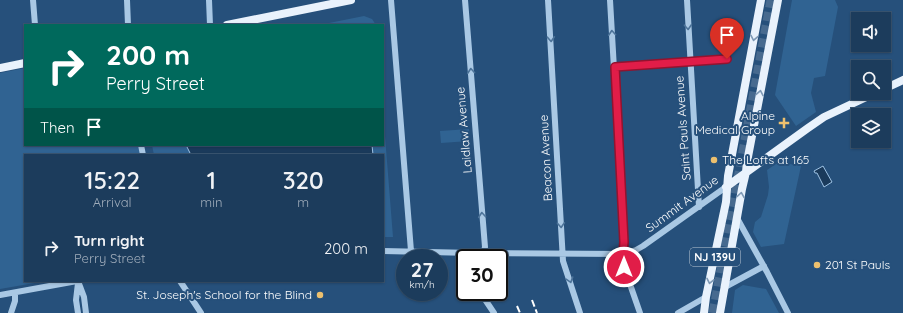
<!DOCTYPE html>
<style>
body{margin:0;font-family:Quicksand,sans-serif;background:#294765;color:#f1f3f6;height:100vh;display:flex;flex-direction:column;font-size:15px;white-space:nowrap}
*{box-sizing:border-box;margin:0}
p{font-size:13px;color:#a0adbb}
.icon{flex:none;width:22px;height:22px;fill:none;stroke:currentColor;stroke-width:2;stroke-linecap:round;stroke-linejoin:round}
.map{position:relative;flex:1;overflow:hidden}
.panel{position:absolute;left:24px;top:154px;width:360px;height:128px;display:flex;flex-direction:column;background:#1c3c5c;border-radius:0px;box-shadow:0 1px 3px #0004,0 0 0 1px #3a5672}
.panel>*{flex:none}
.hud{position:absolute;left:24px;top:24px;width:360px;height:122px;border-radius:0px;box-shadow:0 1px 3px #0004,0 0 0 1px #3a5672;background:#00695c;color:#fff;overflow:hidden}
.buttons{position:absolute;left:851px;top:12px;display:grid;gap:8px}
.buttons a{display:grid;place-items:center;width:40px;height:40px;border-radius:0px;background:#1c3c5c;box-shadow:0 1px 3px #0004,0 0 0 1px #3a5672;font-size:20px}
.speed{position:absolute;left:396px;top:249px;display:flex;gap:8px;font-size:20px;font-weight:700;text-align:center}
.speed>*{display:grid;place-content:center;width:52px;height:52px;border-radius:50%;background:#1c3c5c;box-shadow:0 1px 3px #0004,0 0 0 1px #3a5672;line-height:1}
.speed small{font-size:10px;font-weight:400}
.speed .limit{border:2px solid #111;border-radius:6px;background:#fff;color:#111}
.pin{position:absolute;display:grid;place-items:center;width:34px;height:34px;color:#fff;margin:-41px -17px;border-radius:50% 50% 50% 0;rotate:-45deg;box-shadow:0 0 4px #0007}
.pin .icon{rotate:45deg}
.me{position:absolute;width:44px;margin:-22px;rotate:0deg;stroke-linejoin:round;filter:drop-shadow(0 0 3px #0008)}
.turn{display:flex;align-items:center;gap:14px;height:84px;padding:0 16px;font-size:18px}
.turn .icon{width:52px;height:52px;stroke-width:2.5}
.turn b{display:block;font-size:28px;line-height:34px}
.then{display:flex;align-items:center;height:38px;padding:0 16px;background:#0003;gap:8px;font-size:15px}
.eta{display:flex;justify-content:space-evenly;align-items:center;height:68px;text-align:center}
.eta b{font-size:24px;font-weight:600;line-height:28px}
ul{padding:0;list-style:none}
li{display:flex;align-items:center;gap:12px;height:52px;padding:0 16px}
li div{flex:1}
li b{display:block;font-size:15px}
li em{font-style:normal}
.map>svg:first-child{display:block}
.green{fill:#306392}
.water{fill:#1a3a5b;stroke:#9ec3e5}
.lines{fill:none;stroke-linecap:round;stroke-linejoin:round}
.highway-tunnel{stroke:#476a8f;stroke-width:9;stroke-dasharray:9 4.5;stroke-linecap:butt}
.minor{stroke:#a9c8e4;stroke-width:6}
.major{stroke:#e9f2fc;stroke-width:8}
.rail{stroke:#fff;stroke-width:2;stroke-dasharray:7 3;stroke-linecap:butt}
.oneway{stroke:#4d749a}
.oneway2{stroke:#7e99b5}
.route-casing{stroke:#92132f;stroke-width:10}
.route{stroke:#e11d48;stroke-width:7}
.poi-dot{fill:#edc06e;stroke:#26507b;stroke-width:1.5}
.labels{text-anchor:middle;stroke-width:4;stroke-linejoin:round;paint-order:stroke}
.shield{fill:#26507b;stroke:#becad7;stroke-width:1}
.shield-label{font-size:11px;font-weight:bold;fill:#fff}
.poi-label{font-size:12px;fill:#fff;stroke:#26507b;text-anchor:end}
.street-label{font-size:12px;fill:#fff;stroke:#26507b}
</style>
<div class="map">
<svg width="903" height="313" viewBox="0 0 903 313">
<rect width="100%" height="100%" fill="#26507b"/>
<path class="green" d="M792,0H835L838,7L825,76L814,78L811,93L816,112L796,126L775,95Z
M364,16L372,19L376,25H319Z
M25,68V145H139L141,155H25V281H46L0,289V73Z
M383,111L393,237H383V155H373L372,145H383Z
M469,129V141L441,143L440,131Z
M152,145H186L191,155H154Z
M779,162L801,166L784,244L761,247L753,232L755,222L761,217L768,195L769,187L767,170Z
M743,285L766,289L779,313H732L735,290Z"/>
<path class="water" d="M186,145H372L373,155H191Z
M823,166L832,182L824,187L817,173H815L814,171Z"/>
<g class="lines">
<path class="highway-tunnel" d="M713,313L771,0"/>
<path class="minor" d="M33,0L35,25
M127,0L128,25
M209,0L210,25
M391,0L411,251
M465,0L485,247L482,258
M548,0L563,261L580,313
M610,0L624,242L623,254L624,267L640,313
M687,0L699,207
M615,67L727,59
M141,145L143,155
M737,218L767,272L788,313
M383,251L473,253L623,254L636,250L643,246L726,187
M78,281L84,297L86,313
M180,281L201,313
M78,283L76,300L78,313
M725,287L764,266
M480,292L494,313
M0,295L77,281
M11,313L15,301V293
M678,313L706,297"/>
<path class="major" d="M227,25L351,0
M0,68L25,63
M884,89L903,80
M726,187L808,128L824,117L875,93
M704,313L706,297L726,202L728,176L761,0
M720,313L742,189L746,172L747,162L778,0"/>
<path class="rail" d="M532,300L537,313
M517,306L520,313"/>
</g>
<defs><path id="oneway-chevron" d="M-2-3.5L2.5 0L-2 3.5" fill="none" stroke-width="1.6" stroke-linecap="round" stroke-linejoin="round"/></defs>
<g class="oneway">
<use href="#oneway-chevron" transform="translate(688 27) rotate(87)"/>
<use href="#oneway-chevron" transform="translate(612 33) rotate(-94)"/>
<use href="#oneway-chevron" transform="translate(551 39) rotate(87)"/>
<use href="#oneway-chevron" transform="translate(471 71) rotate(-95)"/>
<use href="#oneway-chevron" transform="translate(482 215) rotate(-95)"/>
<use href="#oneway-chevron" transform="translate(561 225) rotate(87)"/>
<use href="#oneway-chevron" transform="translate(570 280) rotate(72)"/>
</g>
<g class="oneway2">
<use href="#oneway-chevron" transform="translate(754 38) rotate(101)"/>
<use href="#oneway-chevron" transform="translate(760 93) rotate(-79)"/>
<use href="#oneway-chevron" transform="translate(741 195) rotate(-81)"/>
<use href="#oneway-chevron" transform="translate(710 281) rotate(102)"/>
</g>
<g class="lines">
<defs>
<path id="route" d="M624,267L623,254L624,242L615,67L727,59"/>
</defs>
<use href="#route" class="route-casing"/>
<use href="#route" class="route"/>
</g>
<g class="poi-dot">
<path d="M782 117h4v4h4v4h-4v4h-4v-4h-4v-4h4z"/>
<circle cx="714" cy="160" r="4"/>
<circle cx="817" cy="265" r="4"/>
<circle cx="320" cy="295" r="4"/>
</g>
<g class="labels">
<rect class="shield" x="690" y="248" width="50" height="18" rx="3"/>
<g class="shield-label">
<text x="715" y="261">NJ 139U</text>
</g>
<g class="poi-label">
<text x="775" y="120">Alpine<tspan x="775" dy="14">Medical Group</tspan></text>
<text x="722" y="164" text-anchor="start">The Lofts at 165</text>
<text x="825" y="269" text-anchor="start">201 St Pauls</text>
<text x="312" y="299">St. Joseph's School for the Blind</text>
</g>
<g class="street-label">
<text transform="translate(683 128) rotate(-94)" y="4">Saint Pauls Avenue</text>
<text transform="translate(464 130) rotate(-95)" y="4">Laidlaw Avenue</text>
<text transform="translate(546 158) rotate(-93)" y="4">Beacon Avenue</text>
<text transform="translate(682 204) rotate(-36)" y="4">Summit Avenue</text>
</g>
</g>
</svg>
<div class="buttons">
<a><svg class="icon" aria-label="sound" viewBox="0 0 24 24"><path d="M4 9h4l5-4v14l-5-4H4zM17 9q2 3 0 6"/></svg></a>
<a><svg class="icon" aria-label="search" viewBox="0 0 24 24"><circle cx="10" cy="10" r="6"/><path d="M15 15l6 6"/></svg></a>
<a><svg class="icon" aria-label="layers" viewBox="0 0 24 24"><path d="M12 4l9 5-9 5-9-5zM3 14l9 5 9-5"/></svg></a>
</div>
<div class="speed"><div>27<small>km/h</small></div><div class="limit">30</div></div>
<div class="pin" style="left:727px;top:59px;background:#d93025"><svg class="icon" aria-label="arrive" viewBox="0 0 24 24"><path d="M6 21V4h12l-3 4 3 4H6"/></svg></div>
<svg class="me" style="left:624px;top:267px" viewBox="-20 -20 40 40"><circle r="17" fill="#e11d48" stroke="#fff" stroke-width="3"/><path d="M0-11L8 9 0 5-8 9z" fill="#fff"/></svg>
<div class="hud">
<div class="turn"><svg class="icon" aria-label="right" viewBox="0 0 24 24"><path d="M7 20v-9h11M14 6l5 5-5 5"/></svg><div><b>200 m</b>Perry Street</div></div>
<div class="then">Then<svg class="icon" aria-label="arrive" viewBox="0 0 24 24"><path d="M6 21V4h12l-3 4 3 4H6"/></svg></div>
</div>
<section class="panel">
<div class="eta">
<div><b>15:22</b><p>Arrival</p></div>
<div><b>1</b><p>min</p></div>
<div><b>320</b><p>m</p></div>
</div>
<ul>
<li><svg class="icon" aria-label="right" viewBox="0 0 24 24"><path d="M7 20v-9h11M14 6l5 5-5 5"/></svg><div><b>Turn right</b><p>Perry Street</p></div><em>200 m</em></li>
</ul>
</section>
</div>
